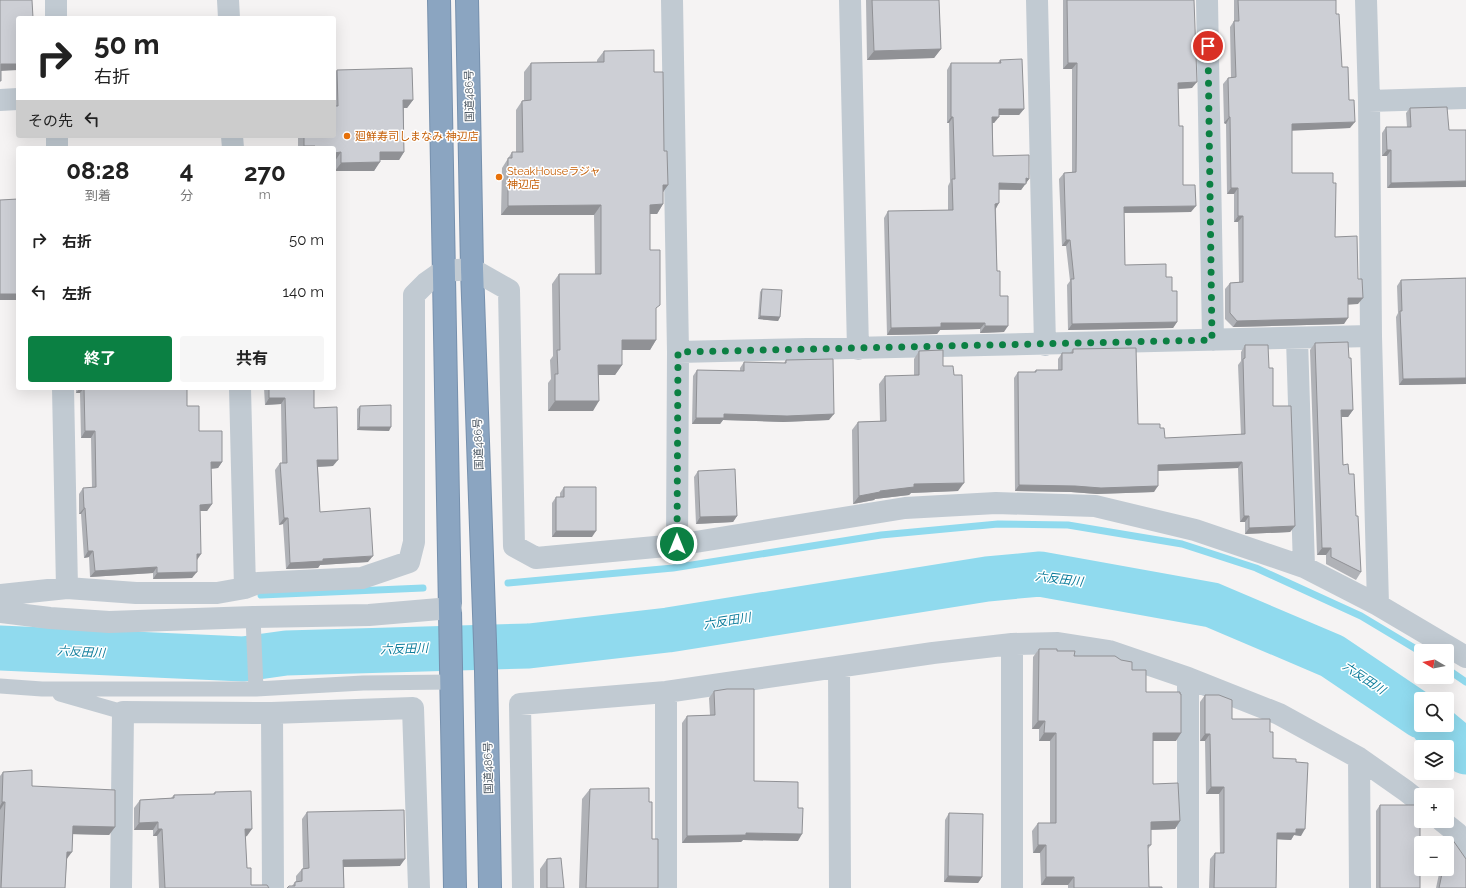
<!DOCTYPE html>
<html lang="ja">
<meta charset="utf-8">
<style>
body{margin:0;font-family:Raleway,"Noto Sans JP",sans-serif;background:#f6f6f6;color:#222;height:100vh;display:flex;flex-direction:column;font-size:15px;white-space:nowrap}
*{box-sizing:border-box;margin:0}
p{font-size:13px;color:#767676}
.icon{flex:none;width:22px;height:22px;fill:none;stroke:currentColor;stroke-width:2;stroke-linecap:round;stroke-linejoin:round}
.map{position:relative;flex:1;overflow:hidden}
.side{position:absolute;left:16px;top:146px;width:320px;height:244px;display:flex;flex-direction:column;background:#fff;border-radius:4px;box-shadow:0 4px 16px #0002}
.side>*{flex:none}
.hud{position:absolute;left:16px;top:16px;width:320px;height:122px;border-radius:4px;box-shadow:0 4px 16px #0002;background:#fff;color:#222;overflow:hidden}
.needle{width:26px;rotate:280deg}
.fabs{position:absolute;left:1414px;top:644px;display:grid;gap:8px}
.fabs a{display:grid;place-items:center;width:40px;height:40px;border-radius:4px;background:#fff;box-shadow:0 4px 16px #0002;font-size:20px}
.pin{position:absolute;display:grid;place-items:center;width:34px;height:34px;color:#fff;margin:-17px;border:2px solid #fff;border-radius:50%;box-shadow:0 1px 4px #0007}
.me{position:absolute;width:44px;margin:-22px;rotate:0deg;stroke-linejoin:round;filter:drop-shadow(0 0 3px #0008)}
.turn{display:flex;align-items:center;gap:14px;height:84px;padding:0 12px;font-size:18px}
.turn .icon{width:52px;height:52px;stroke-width:2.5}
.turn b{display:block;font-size:28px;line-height:34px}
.then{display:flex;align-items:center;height:38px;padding:0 12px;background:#0003;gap:8px;font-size:15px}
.eta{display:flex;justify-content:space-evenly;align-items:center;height:68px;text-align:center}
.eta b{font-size:24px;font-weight:700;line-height:28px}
.cta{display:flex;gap:8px;margin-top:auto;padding:8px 12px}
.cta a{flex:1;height:46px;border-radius:4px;background:#0b8043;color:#fff;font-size:16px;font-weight:700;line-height:46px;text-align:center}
.cta a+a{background:#f6f6f6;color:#222}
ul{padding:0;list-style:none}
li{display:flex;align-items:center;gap:12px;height:52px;padding:0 12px}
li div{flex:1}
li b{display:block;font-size:15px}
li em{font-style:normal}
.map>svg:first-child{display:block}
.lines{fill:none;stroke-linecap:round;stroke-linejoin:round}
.stream{stroke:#90daee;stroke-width:7}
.river{stroke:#90daee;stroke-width:45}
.highway-casing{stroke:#7690ad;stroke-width:24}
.lane{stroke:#c1cad2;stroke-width:15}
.street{stroke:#c1cad2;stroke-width:22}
.highway{stroke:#8ba5c1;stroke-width:22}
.wall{fill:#b0b2b7}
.shaded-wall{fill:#909195}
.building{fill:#cdcfd5;stroke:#909195}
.route{stroke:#0b8043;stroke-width:7;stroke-dasharray:0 12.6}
.food-dot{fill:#e8710a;stroke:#fff;stroke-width:1.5}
.labels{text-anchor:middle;stroke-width:3;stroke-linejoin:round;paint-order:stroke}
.street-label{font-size:11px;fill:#4a5661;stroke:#fff}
.food-label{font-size:11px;fill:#c56008;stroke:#fff;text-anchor:start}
.water-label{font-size:12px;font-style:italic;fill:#0c7c9b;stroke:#fff}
</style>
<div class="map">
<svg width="1466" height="888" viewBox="0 0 1466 888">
<rect width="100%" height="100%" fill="#f5f3f3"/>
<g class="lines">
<path class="stream" d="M508,583L673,568L881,535L998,524L1068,525L1182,544L1256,568L1361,616L1421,652
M261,595L423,588
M1447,669L1466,682"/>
<path class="river" d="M0,648L243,659L286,653L529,646L668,630L987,579L1040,574L1212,605L1332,656L1421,716
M1433,725L1466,752"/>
<defs>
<path id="highway" d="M439,0L455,888
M467,0L472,269L486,671L490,888"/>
</defs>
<use href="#highway" class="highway-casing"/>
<path class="lane" d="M253,617L256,689
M0,686L42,689H256L363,683L452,682
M60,694L123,712"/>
<path class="street" d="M56,0V18
M228,0L229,18
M672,0L678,352L677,545
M850,0L858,349
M1037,0L1045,345
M1207,0L1213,340
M1366,0L1369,101L1371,336L1378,605
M0,100L18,99
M1369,101L1466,98
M57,136V148
M232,136L233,148
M1297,339L1304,567
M678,352L1371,336
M63,388L67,588
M240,388L245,588
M0,595L67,588L136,593H217L245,588L258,583L362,578L409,562L414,542V295L426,283L443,271L472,269L509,290L514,546L536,558L677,545L905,508L996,503L1095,506L1195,530L1304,567L1378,605L1466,657
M0,612L50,618L109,622L253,617L369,615L451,608
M1012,644V888
M839,667L840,888
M1188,678V888
M1359,758L1360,888
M1442,821L1457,833L1466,847
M121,888L123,712L272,713
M273,888L272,713L413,708L419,888
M523,888L520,704L666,692L933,653L1012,644L1058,643L1109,651L1188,678L1279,714L1359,758L1406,791L1421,803
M666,888V692"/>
<use href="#highway" class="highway"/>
</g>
<path class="wall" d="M866,0H939L941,49L934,58L867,60Z
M1063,0H1194L1192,88L1178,89L1179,126L1183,185L1191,212L1124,213L1125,265L1166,277L1172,291L1177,322L1173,328L1068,330L1067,285L1070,281L1066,246H1062L1059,179L1064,173L1072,172V69H1063Z
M1234,0H1336V14L1342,67L1349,100L1350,128L1292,130V173L1333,183L1335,237L1358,304H1348L1344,324L1233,327L1225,319V289L1230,283L1239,282L1238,222H1234V194H1227L1226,124L1224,123L1223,84L1228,78H1231L1230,27L1234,21Z
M604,51L654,72L668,185L663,192V204L657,214H650V250L656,310V340L650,350H622V365L615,375H599L593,411H548V383L551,379L550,360L553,356L552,284L559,274H595L594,215H501L502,168L512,152H516V110L522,101L524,100V72L531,63L597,62V60Z
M1000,60L1024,109L1019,115H999L994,123H993V156L1029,179L1021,190H999L996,209L997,271L1000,296L1004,332L980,333V329L940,330L937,334L887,335L884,218L888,211L948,210V186L950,182L949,123H947V70L951,63H998Z
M337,70L413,100L407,108H404V152L399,160H380L374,171H335L334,148H298V136H334V74Z
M1410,108L1449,130L1387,188V156H1382V133L1386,127H1407L1406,113Z
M1466,278V384L1399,385L1396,317L1398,313L1397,286L1401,280Z
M762,289L780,317L778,321L758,319L760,292Z
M1315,343L1349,358L1353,410L1348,417H1342L1343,465L1349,474L1356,516L1361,572L1356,580L1326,564V555H1317L1310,350Z
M1245,345L1269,368L1273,406L1295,526L1290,532L1245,534V522H1240L1238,468L1158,471L1154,492L1097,494L1071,492L1015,491L1014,378L1018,372H1034L1036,370H1058V359L1062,353H1070L1073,349L1138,424L1160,428L1165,438L1241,435L1238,365L1241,361V352Z
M919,351L943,366L958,491L911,493L909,495L875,499L874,500L853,504L852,430L858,422L880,421L879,384L885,376H914V359Z
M786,360L829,420L783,422L723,420L720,424H692L693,376L697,370L740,371V368L744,362L784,363Z
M76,388H187V406L199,431L222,462L218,468L211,469L212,504L207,511H200L197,560L192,578L153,579V573L90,577L89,557L84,558L81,514H79V494L83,488H92L91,438H81L80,393H76Z
M264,388H314V408L333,466L318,467L320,512L368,562L320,565L318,568L286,569L283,524L279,525L275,470L280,463H282L281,404L265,405Z
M360,406L389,431L357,430V409Z
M698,471L737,516L733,522L696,524L694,477Z
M564,487L592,537H552V503L556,497H560V493Z
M1039,649L1057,651L1132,670L1176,741H1153V784L1180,821L1175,829L1151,830V845L1148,849L1149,887L1162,888H1068V885H1041L1040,853H1033L1032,831L1038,823H1050V741H1039V729H1032L1033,657Z
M714,691L754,781L798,808V841L743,840L741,842L682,843V723L687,716L710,715L709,698Z
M1205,695L1232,719L1270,732L1273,758L1296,762L1301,836L1294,835L1291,840L1277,839L1276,888H1209L1210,859L1215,853H1220L1219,794H1206L1205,741H1200V702Z
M3,772L115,827L109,835L73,834L67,859L65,888H0V776Z
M590,789L649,802L652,839L658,888H579L582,799Z
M215,792L247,836L245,837L247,868L251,885L269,888H159L157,836H153V830H134V808L140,800L171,798L174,795L213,794Z
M1380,805L1420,888H1376V811Z
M307,812L400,866L344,867V888L292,886L295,882H296V876L302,869H303L302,819Z
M949,813L982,877L978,883L944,882L945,820Z
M1450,836L1466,888H1436L1440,869H1447V843H1445Z
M547,859L564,888H540V869Z"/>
<path class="shaded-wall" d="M941,49L934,58L867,60L874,51Z
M1068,63H1077L1072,69H1063Z
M1,64H18V70L0,71Z
M1197,82L1192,88L1174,89L1178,83Z
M403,100H413L407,108H398Z
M999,109H1024L1019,115H994Z
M951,117H953L949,123H947Z
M992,117H999L994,123H988Z
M1229,117H1230L1226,124L1224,123Z
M1355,122L1350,128L1287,131L1292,124Z
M304,146H315L314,148H302Z
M1387,150H1391L1387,156H1382Z
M341,152L335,161H334V153Z
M380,152H404L399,160H374Z
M380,162L374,171H335L341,163Z
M1026,178L1029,179L1021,190L994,189L999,183Z
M1466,181V187L1387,188L1391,183Z
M663,185H668L661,195Z
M1231,188H1238L1234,194H1227Z
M999,203L995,210V204Z
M663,204L657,214H644L650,205Z
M601,205L594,215H501L508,206Z
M1196,206L1191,212L1120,213L1124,207Z
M1238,216H1243L1238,222H1234Z
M1066,240H1070L1066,246H1062Z
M0,294H18V300H0Z
M1348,298H1363L1358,304L1344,305Z
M760,316L780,317L778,321L758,319Z
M1348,318L1344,324L1233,327L1237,321Z
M1177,322L1173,328L1068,330L1072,324Z
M941,323H985L980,329L940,330L937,334L887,335L891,328Z
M985,326H1008L1004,332L980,333Z
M622,340H656L650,350H615Z
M598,365H622L615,375H591Z
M1466,378V384L1399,385L1403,379Z
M80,388H84L80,393H76Z
M269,398H285L281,404L265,405Z
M555,401H599L593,411H548Z
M1341,410H1353L1348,417H1336Z
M724,414H834L829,420L783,422L723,420L720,424H692L696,418Z
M359,427H391L389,431L357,430Z
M85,431H95L91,438H81Z
M317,460H338L333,466L313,467Z
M211,462H222L218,468L207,469Z
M1242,462L1238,468L1153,471L1158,465Z
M964,483L958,491L911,493L909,495L875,499L874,500L853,504L859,496L914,484Z
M1019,485L1158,486L1154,492L1097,494L1071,492L1015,491Z
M212,504L207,511H196L200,505Z
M84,508H85L81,514H79Z
M737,516L733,522L696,524L700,517Z
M1244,516H1249L1245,522H1240Z
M284,518H288L283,524L279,525Z
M1295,526L1290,532L1245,534L1249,528Z
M556,531H596L592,537H552Z
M1322,548H1331L1326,555H1317Z
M88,551H93L89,557L84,558Z
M197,554H201L197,560Z
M373,556L368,562L320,565L318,568L286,569L290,563L323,559Z
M157,567L153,573L90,577L95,571Z
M197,572L192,578L153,579L157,573Z
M1038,721H1045L1039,729H1032Z
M1044,733H1056L1050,741H1039Z
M1153,733H1181L1176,741H1147Z
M1205,734H1210L1205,741H1200Z
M1211,787H1224L1219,794H1206Z
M2,802H5L0,810V806Z
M1180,821L1175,829L1145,830L1151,822Z
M158,822L153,830H134L139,823Z
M73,826L115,827L109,835L68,834Z
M158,829H162L157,836H153Z
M245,829H252L247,836L240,837Z
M1296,829H1305L1301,836L1294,835L1291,840L1272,839L1277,833Z
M746,833L802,834L798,841L743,840L741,842L682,843L687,836Z
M1038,845H1046L1040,853H1033Z
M67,852H72L66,860Z
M405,859L400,866L338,867L343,860Z
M948,876L982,877L978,883L944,882Z
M1046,877H1074L1068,885H1041Z"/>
<path class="building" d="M0,0H32L33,18H18V64H1V81H0Z
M872,0H939L941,49L874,51Z
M1067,0H1194L1197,82L1178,83L1179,126H1183V185H1195L1196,206L1124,207L1125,265L1166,264V277H1172V291H1177V322L1072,324L1071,279H1074L1070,240H1066L1064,173L1076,172L1077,63H1068Z
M1238,0H1336V14H1339L1342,67H1348L1349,100H1354L1355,122L1292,124V173H1333V183H1336L1335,237L1357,236L1358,279H1362L1363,298H1348V318L1237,321L1230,313V283L1243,282V216H1238V188H1231L1230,117H1229L1228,78L1236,77L1234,21H1239Z
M654,50V72H663L664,151H667L668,185H663V204L650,205V250H660V305L656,308V340H622V365H598L599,401H555V374H558L557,350H560L559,274H601V205L508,206V158H512V152H523L522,101L531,100V63L604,62V51Z
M1022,59L1024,109H999V117H992L993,156L1029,155V179L1026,178V184L999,183V203L995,204L997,271H1000V296H1008V326H985V323H941V327L891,328L888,211L953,210L952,179H955L953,117H951V63H1001L1000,60Z
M412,68L413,100H403L404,152H380V162L341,163V152L334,153V148H315V146H304V136H334V106H338L337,70Z
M1447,107L1449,130H1466V181L1391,183V150H1387L1386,127H1411L1410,108Z
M18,199V294H0V200Z
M1466,278V378L1403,379L1400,311H1402L1401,280Z
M762,289L782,290L780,317L760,316Z
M1348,342L1349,358H1351L1353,410H1341L1343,465L1348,464L1349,474H1354L1356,516H1358L1361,572L1331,557V548H1322L1315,343Z
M1245,345H1268L1269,368H1273V406H1291L1295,526L1249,528V516H1244L1242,462L1158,465V486L1101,488L1075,486L1019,485L1018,372H1036V370H1062V353H1073V349L1136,348L1138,424H1160V428H1164L1165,438L1245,434L1243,359L1245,358Z
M943,350V366H953L954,375H962L964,483L914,484V487L880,491V492L859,496L858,422L886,421L885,376L919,375V351Z
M833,359L834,414L787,416L724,414V418H696L697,370L744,371V362L786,363V360Z
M84,388H187V406H199V431H222V462H211L212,504L200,505L201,554H197V572L157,573V567L95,571L93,551H88L85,508H84L83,488L96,487L95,431H85Z
M269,388H314V408L337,407L338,460H317L320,512L370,508L373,556L323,559V561L290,563L288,518H284L280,463H287L285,398H269Z
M391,405V427H359L360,406Z
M735,469L737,516L700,517L698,471Z
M564,487H596V531H556V497H564Z
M1039,649H1057V651H1075L1074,656H1115L1121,660L1132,662V670H1146V692H1180V694H1181V733H1153V784L1178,783L1180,821L1151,822V845H1148L1149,887H1162V888H1074V877H1046V845H1038V823H1056V733H1044L1045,721H1038Z
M727,689H754V781L798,782V808H803L802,834L746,833V835L687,836V716L715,715L714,691Z
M1205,695H1219L1232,700V719H1270V732H1273V758L1296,759V762L1308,763L1305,829H1296V833H1277L1276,888H1214L1215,853H1224V787H1211L1210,734H1205Z
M32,770V786L115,790V827L73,826L72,852H67L65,888H1L5,802H2L3,772Z
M649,788V802H652V839H658V888H586L590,789Z
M251,791L252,829H245L247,868H251V885H267L269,888H165L162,829H158V822L139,823L140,800L174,798V795L215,794V792Z
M1380,805H1415L1420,808V888H1380Z
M404,810L405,859L343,860L344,888H287L289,886H295V882L302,881V869L309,868L307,812Z
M949,813L983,814L982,877L948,876Z
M1450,836L1466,859V888H1439L1443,869H1447V850Z
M561,858L564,888H547V859Z"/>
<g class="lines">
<path class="route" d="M677,544L678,352L1212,340L1208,46"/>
</g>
<g class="food-dot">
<circle cx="347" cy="136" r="4"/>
<circle cx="499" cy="177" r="4"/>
</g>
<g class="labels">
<g class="street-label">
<text transform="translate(469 96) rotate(-91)" y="4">国道486号</text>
<text transform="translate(478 444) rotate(-92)" y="4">国道486号</text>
<text transform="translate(488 768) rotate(-91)" y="4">国道486号</text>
</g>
<g class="food-label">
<text x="355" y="140">廻鮮寿司しまなみ 神辺店</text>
<text x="507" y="175">SteakHouseラジャ<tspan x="507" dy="13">神辺店</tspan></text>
</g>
<g class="water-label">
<text transform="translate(1059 579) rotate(7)" y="4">六反田川</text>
<text transform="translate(727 621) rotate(-9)" y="4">六反田川</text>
<text transform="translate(404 649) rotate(-2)" y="4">六反田川</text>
<text transform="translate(81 652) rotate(3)" y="4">六反田川</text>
<text transform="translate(1364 678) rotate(34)" y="4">六反田川</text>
</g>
</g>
</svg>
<div class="fabs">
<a><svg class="needle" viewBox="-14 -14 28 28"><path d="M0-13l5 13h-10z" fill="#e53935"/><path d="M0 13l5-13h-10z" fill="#767676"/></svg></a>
<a><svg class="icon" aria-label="search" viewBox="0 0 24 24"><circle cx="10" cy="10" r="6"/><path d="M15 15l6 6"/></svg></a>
<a><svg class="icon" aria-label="layers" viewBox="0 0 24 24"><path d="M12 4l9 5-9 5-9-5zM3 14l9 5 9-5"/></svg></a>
<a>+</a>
<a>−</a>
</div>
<div class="pin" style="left:1208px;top:46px;background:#d93025"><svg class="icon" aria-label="arrive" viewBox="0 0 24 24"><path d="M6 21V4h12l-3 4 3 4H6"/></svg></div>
<svg class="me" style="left:677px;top:544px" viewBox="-20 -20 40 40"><circle r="17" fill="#0b8043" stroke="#fff" stroke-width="3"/><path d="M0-11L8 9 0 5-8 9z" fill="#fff"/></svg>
<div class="hud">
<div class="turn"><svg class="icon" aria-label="right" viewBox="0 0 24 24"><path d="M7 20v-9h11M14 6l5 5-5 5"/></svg><div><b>50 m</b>右折</div></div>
<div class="then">その先<svg class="icon" aria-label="left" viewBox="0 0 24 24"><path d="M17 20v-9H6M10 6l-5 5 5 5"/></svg></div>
</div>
<section class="side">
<div class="eta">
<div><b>08:28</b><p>到着</p></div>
<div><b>4</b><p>分</p></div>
<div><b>270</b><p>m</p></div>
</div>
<ul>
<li><svg class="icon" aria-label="right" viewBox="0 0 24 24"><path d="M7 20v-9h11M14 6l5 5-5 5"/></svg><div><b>右折</b></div><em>50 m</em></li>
<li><svg class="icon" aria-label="left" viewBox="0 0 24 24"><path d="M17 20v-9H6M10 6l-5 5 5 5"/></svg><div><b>左折</b></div><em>140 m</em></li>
</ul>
<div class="cta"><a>終了</a><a>共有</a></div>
</section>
</div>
